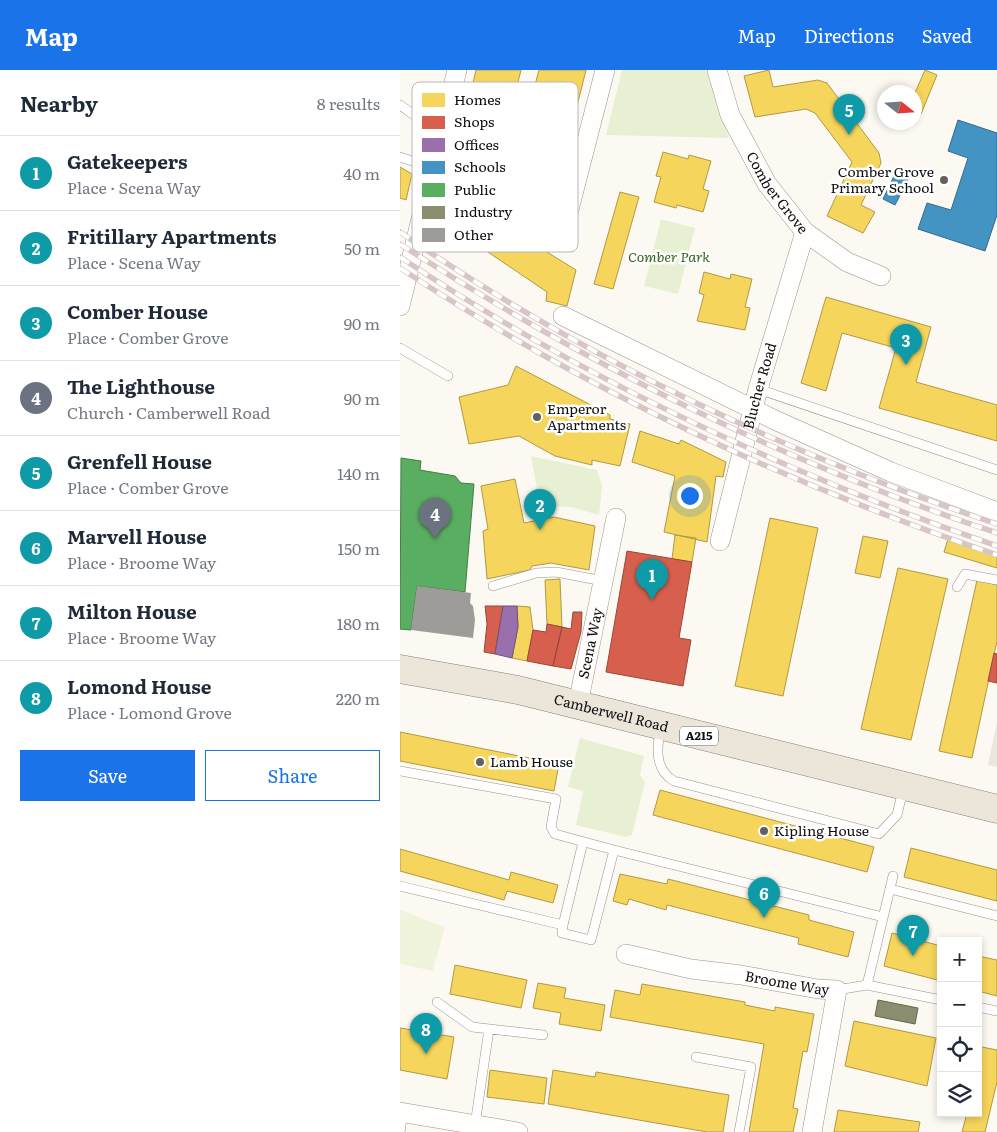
<!DOCTYPE html>
<html lang="en">
<head>
<meta charset="utf-8">
<style>
	body { margin:0; font-family:Literata,serif; background:#f6f6f7; color:#1f2937 }
	.controls { position:absolute; right:15px; bottom:15px; display:grid; overflow:hidden; border-radius:0px; box-shadow:0 2px 8px #0003 }
	.controls button { width:45px; height:45px; display:grid; place-items:center; padding:0; border:0; border-bottom:1px solid #e0e1e3; background:#fff; color:#1f2937; font:25px sans-serif }
	.compass { position:absolute; left:477px; top:15px; width:45px; height:45px; border-radius:50%; background:#fff; box-shadow:0 2px 8px #0003; rotate:107deg }
	.you { position:absolute; left:289px; top:425px; width:18px; height:18px; margin:-12px; border:4px solid #fff; border-radius:50%; background:#1a73e8; box-shadow:0 0 0 8px #1a73e833 }
	.badge { display:grid; place-items:center; width:32px; height:32px; border-radius:50%; background:#1a73e8; color:#fff; font-size:16px; font-weight:700 }
	.pin { position:absolute; translate:-50% -41px; filter:drop-shadow(0 1px 2px #0008) }
	.pin::after { content:''; position:absolute; top:26px; width:18px; height:15px; background:inherit; clip-path:polygon(0 0,100% 0,50% 100%) }
	.list { margin:0; padding:0; list-style:none }
	h2 { display:flex; justify-content:space-between; align-items:center; height:65px; margin:0; padding:0 20px; font-size:21px }
	h2 small { font-size:16px; font-weight:400; color:#747a83 }
	.list li { display:grid; grid-template-columns:32px 1fr auto; gap:15px; align-items:center; box-sizing:border-box; height:75px; padding:0 20px; border-top:1px solid #e0e1e3 }
	.list b { display:block; font-size:19px; white-space:nowrap }
	.list p { margin:0; font-size:16px; white-space:nowrap; color:#747a83 }
	.list em { font-size:16px; font-style:normal; color:#747a83 }
	.actions { display:flex; gap:10px; padding:15px 20px }
	.actions a { flex:1; padding:11px 0; border:1px solid #1a73e8; border-radius:0px; text-align:center; font-size:18px; color:#1a73e8 }
	.actions .main { background:#1a73e8; color:#fff }
	.icon { flex:none; width:28px; height:28px; fill:none; stroke:currentColor; stroke-width:2; stroke-linecap:round; stroke-linejoin:round }
	.map { position:relative; flex:none; width:597px; height:1062px; overflow:hidden }
	header { display:flex; align-items:center; gap:30px; box-sizing:border-box; height:70px; padding:0 25px; background:#1a73e8; color:#fff }
	header strong { font-size:24px }
	nav { display:flex; gap:28px; margin-inline-start:auto; font-size:18px }
	main { display:flex }
	aside { flex:1; background:#fff }
	.map>svg:first-child { display:block }
</style>
</head>
<body>
<header>
<strong>Map</strong>
<nav><a>Map</a><a>Directions</a><a>Saved</a></nav>
</header>
<main>
<aside>
<h2>Nearby<small>8 results</small></h2>
<ul class="list">
<li><span class="badge" style="background:#0f9aa8">1</span><div><b>Gatekeepers</b><p>Place · Scena Way</p></div><em>40 m</em></li>
<li><span class="badge" style="background:#0f9aa8">2</span><div><b>Fritillary Apartments</b><p>Place · Scena Way</p></div><em>50 m</em></li>
<li><span class="badge" style="background:#0f9aa8">3</span><div><b>Comber House</b><p>Place · Comber Grove</p></div><em>90 m</em></li>
<li><span class="badge" style="background:#6b7280">4</span><div><b>The Lighthouse</b><p>Church · Camberwell Road</p></div><em>90 m</em></li>
<li><span class="badge" style="background:#0f9aa8">5</span><div><b>Grenfell House</b><p>Place · Comber Grove</p></div><em>140 m</em></li>
<li><span class="badge" style="background:#0f9aa8">6</span><div><b>Marvell House</b><p>Place · Broome Way</p></div><em>150 m</em></li>
<li><span class="badge" style="background:#0f9aa8">7</span><div><b>Milton House</b><p>Place · Broome Way</p></div><em>180 m</em></li>
<li><span class="badge" style="background:#0f9aa8">8</span><div><b>Lomond House</b><p>Place · Lomond Grove</p></div><em>220 m</em></li>
</ul>
<div class="actions"><a class="main">Save</a><a>Share</a></div>
</aside>
<div class="map">
<svg width="597" height="1062" viewBox="0 0 597 1062">
	<rect width="100%" height="100%" fill="#fcf9f2"/>
	<!-- green -->
	<path fill="#e8f0d3" d="M222,0h86l21,68 -123,-3z
		M261,149l34,9 -17,66 -34,-8z
		M131,386l66,14 5,16 -3,29 -28,-8 -31,-1z
		M180,668l64,18 -4,19 5,7 -13,53 -6,2 -50,-12 7,-34 -15,-4z"/>
	<!-- pitch -->
	<path fill="#f1f4dd" d="M0,840l45,17 -12,44 -33,-7z"/>
	<!-- plaza -->
	<path fill="#ece7de" d="M597,652v45l-9,-2z"/>
	<!-- homes -->
	<path fill="#f6d55c" stroke="#b09945" d="M76,0h45l-21,83 -41,-11z
		M139,0h47l-25,100 -45,-13z
		M369,0l4,17 45,-7 9,3 52,70 2,10 -20,42 14,7 -12,21 -36,-17 25,-54 -37,-49 -9,-4 -51,8 -11,-41z
		M525,0l12,5 -16,39 -7,-3v-16z
		M263,82l25,7 1,-4 22,6 -8,28 6,2 -6,21 -26,-7 -1,3 -22,-6 7,-25 -5,-1z
		M0,97l12,7 -6,26 -6,-2z
		M220,122l19,5 -26,92 -19,-5z
		M41,134l51,14 84,52 -9,36 -21,-5 1,-9 -68,-46 -47,-11z
		M304,202l26,7 1,-5 21,5 -7,28 5,1 -5,22 -48,-9 7,-26 -5,-2z
		M426,227l105,30 -15,55 81,23v36l-118,-33 17,-60 -54,-15 -16,58 -25,-8z
		M116,296l94,49v4l20,5 -10,42 -28,-6v5l-37,-9 -36,-20 -50,8 -10,-47 49,-12z
		M240,361l39,13 2,-4 45,22 -3,15 -7,-1 -9,66 -43,-10 11,-56 -43,-14z
		M115,409l9,44 30,-6 41,9 -6,44 -38,-7 -19,3 -2,4 -43,9 -4,-48 5,-2 -7,-43z
		M370,448l48,10 -35,168 -48,-10z
		M275,465l21,3 -4,24 -20,-3z
		M463,466l25,5 -8,37 -25,-5z
		M548,469l49,14v15l-53,-16z
		M498,498l50,11 -37,161 -50,-11z
		M160,509l2,48 -15,-3 -2,-44z
		M577,510l20,5v56l-25,117 -33,-7z
		M117,536l13,1 3,23 -6,31 -15,-3 6,-31z
		M0,662l159,32 -5,27 -154,-30z
		M260,720l214,57 -7,25 -214,-57z
		M511,778l86,22v31l-93,-24z
		M0,779l109,31 2,-8 47,13 -5,18 -46,-12 -3,9 -104,-29z
		M220,804l47,10 1,-5 141,36v5l45,12 -6,25 -50,-13 1,-6 -132,-33 -1,5 -37,-11 -2,6 -14,-4z
		M492,863l49,13v35l-57,-15z
		M578,886l19,4v36l-19,-5z
		M55,895l72,15 -6,28 -71,-14z
		M138,913l28,5 -2,10 41,7 -4,26 -42,-7 2,-11 -28,-5z
		M242,914l103,18v3l30,6v-4l39,7 -7,38 -4,-1 -10,57 5,1 -5,23h-44l15,-88 -154,-27 5,-27 25,5z
		M454,951l82,17 -9,48 -82,-20z
		M0,958l54,9 -7,42 -47,-9z
		M582,977l15,3v32l-12,50h-23l5,-19h11v-49z
		M90,1000l57,8 -3,26 -57,-7z
		M153,1000l42,7 1,-5 133,23 -6,37h-16l-159,-28z
		M438,1040l82,12 -2,10h-84z"/>
	<!-- shops -->
	<path fill="#d6604d" stroke="#9a473a" d="M227,481l65,11 -13,76 12,2 -8,46 -77,-14z
		M85,536h18l-8,48 -11,-2 3,-28z
		M173,542h9l-1,20 -10,37 -18,-3 9,-39 9,2z
		M147,554l15,3 -9,39 -26,-5 6,-31 13,2z
		M594,583l3,1v29l-9,-2z"/>
	<!-- offices -->
	<path fill="#9970ab" stroke="#6f537c" d="M103,536h14l1,21 -6,31 -17,-4z"/>
	<!-- schools -->
	<path fill="#4393c3" stroke="#336b8d" d="M558,50l39,13v82l-12,36 -67,-22 9,-26 24,7 17,-52 -20,-7z
		M495,104l13,6 -13,25 -12,-6z"/>
	<!-- public -->
	<path fill="#5aae61" stroke="#437e48" d="M1,388l20,3 -1,9 35,6 6,7 13,1 -9,108 -48,-6 -6,44 -11,-1z"/>
	<!-- industry -->
	<path fill="#8c8c6e" stroke="#666651" d="M478,930l40,8 -3,16 -40,-8z"/>
	<!-- building -->
	<path fill="#9e9c98" d="M17,516l54,7 -1,10 3,3 2,14 -2,18 -62,-8z"/>
	<g fill="none" stroke-linecap="round" stroke-linejoin="round">
		<!-- service casing -->
		<g stroke="#959491" stroke-width="10">
			<path id="service" d="M0,35l14,10
				M0,87l33,11
				M0,278l48,28
				M358,319l239,81
				M93,516l43,-13 20,-1 47,9
				M557,517l8,-13 32,6
				M261,659c-5,20 -6,41 13,52l205,53 18,-19 6,-25
				M0,701l156,28 -5,28 4,7 59,16
				M0,816l163,39 -1,8 29,7 23,-90 269,67
				M490,819l107,27
				M163,855l20,-83
				M467,915l26,-109
				M437,920l30,-5 74,15
				M37,932l35,25 71,8
				M578,937l19,4
				M296,987l55,10 -12,65
				M75,1055l14,-96
				M0,1062l3,-20"/>
		</g>
		<!-- minor casing -->
		<g stroke="#959491" stroke-width="20">
			<g id="minor">
				<path id="s1" d="M317,0l13,45 37,69 38,48 42,30 34,14"/>
				<path d="M29,114l68,17 52,32 9,1 7,-9 40,-155"/>
				<path d="M0,236l57,-236"/>
				<path d="M163,246l214,105 114,51 106,40"/>
				<path id="s2" d="M320,471l38,-152 47,-157"/>
				<path id="s3" d="M178,634l38,-186"/>
				<path id="s4" d="M226,884l65,15 50,6 77,14 19,1 -25,142"/>
				<path d="M0,1042l118,20"/>
			</g>
		</g>
		<!-- primary casing -->
		<g stroke="#82817e" stroke-width="29">
			<g id="primary">
				<path id="s5" d="M0,599l118,21 479,119"/>
			</g>
		</g>
		<!-- service -->
		<use href="#service" stroke="#fffefd" stroke-width="9"/>
		<!-- minor -->
		<use href="#minor" stroke="#fffefd" stroke-width="19"/>
		<!-- primary -->
		<use href="#primary" stroke="#ece5d9" stroke-width="28"/>
		<!-- rail casing -->
		<g stroke="#d7c5c8" stroke-width="5.5">
			<path id="rail" d="M0,162c182,126 387,222 597,292
				M0,174c186,121 386,219 597,289
				M0,187c184,123 388,217 597,289
				M0,198c185,122 387,216 597,287"/>
		</g>
		<!-- rail -->
		<use href="#rail" stroke="#fff" stroke-width="4" stroke-dasharray="11" stroke-linecap="butt"/>
	</g>
	<!-- markers -->
	<g fill="#61605e" stroke="#fff" stroke-width="2">
		<circle cx="544" cy="110" r="5"/>
		<circle cx="137" cy="347" r="5"/>
		<circle cx="80" cy="692" r="5"/>
		<circle cx="364" cy="761" r="5"/>
	</g>
	<g text-anchor="middle" stroke-width="5" stroke-linejoin="round" paint-order="stroke">
		<!-- shield labels -->
		<rect fill="#fff" stroke="#565656" stroke-width="1" x="280" y="656.5" width="38" height="19" rx="4"/>
		<g font-size="12" font-weight="bold" fill="#0e0e0e">
			<text x="299" y="670">A215</text>
		</g>
		<!-- poi labels -->
		<g font-size="14" fill="#0e0e0e" stroke="#fff" text-anchor="start">
			<text x="534" y="107" text-anchor="end">Comber Grove<tspan x="534" dy="16">Primary School</tspan></text>
			<text x="147" y="344">Emperor<tspan x="147" dy="16">Apartments</tspan></text>
			<text x="90" y="697">Lamb House</text>
			<text x="374" y="766">Kipling House</text>
		</g>
		<!-- street labels -->
		<g font-size="14" fill="#0e0e0e" stroke="#fff">
			<text dy="5" stroke="none"><textPath href="#s1" startOffset="138">Comber Grove</textPath></text>
			<text dy="5" stroke="none"><textPath href="#s2" startOffset="160">Blucher Road</textPath></text>
			<text dy="5" stroke="none"><textPath href="#s3" startOffset="62">Scena Way</textPath></text>
			<text dy="5" stroke="none"><textPath href="#s5" startOffset="216">Camberwell Road</textPath></text>
			<text dy="5" stroke="none"><textPath href="#s4" startOffset="164">Broome Way</textPath></text>
		</g>
		<!-- park labels -->
		<g font-size="14" font-style="italic" fill="#36651f" stroke="#fff">
			<text x="269" y="192">Comber Park</text>
		</g>
	</g>
	<!-- legend -->
	<rect x="12" y="12" width="166" height="170" rx="8" fill="#fff" stroke="#b7b7b7" stroke-width="1"/>
	<rect x="22" y="23" width="23" height="14" fill="#f6d55c"/>
	<rect x="22" y="46" width="23" height="13" fill="#d6604d"/>
	<rect x="22" y="68" width="23" height="14" fill="#9970ab"/>
	<rect x="22" y="91" width="23" height="13" fill="#4393c3"/>
	<rect x="22" y="113" width="23" height="14" fill="#5aae61"/>
	<rect x="22" y="136" width="23" height="13" fill="#8c8c6e"/>
	<rect x="22" y="158" width="23" height="14" fill="#9e9c98"/>
	<g font-size="14" fill="#0e0e0e">
		<text x="54" y="35">Homes</text>
		<text x="54" y="57">Shops</text>
		<text x="54" y="80">Offices</text>
		<text x="54" y="102">Schools</text>
		<text x="54" y="125">Public</text>
		<text x="54" y="147">Industry</text>
		<text x="54" y="170">Other</text>
	</g>
</svg>
<div class="controls">
<button>+</button>
<button>−</button>
<button><svg class="icon" aria-label="locate" viewBox="0 0 24 24"><circle cx="12" cy="12" r="6"/><path d="M12 2v4M12 18v4M2 12h4M18 12h4"/></svg></button>
<button><svg class="icon" aria-label="layers" viewBox="0 0 24 24"><path d="M12 4l9 5-9 5-9-5zM3 14l9 5 9-5"/></svg></button>
</div>
<svg class="compass" viewBox="-18 -18 36 36"><path d="M0-13l5 13h-10z" fill="#e53935"/><path d="M0 13l5-13h-10z" fill="#747a83"/></svg>
<div class="you"></div>
<div class="pin badge" style="left:252px;top:530px;background:#0f9aa8">1</div>
<div class="pin badge" style="left:140px;top:460px;background:#0f9aa8">2</div>
<div class="pin badge" style="left:506px;top:295px;background:#0f9aa8">3</div>
<div class="pin badge" style="left:35px;top:469px;background:#6b7280">4</div>
<div class="pin badge" style="left:449px;top:65px;background:#0f9aa8">5</div>
<div class="pin badge" style="left:364px;top:848px;background:#0f9aa8">6</div>
<div class="pin badge" style="left:513px;top:886px;background:#0f9aa8">7</div>
<div class="pin badge" style="left:26px;top:984px;background:#0f9aa8">8</div>
</div>
</main>
</body>
</html>
